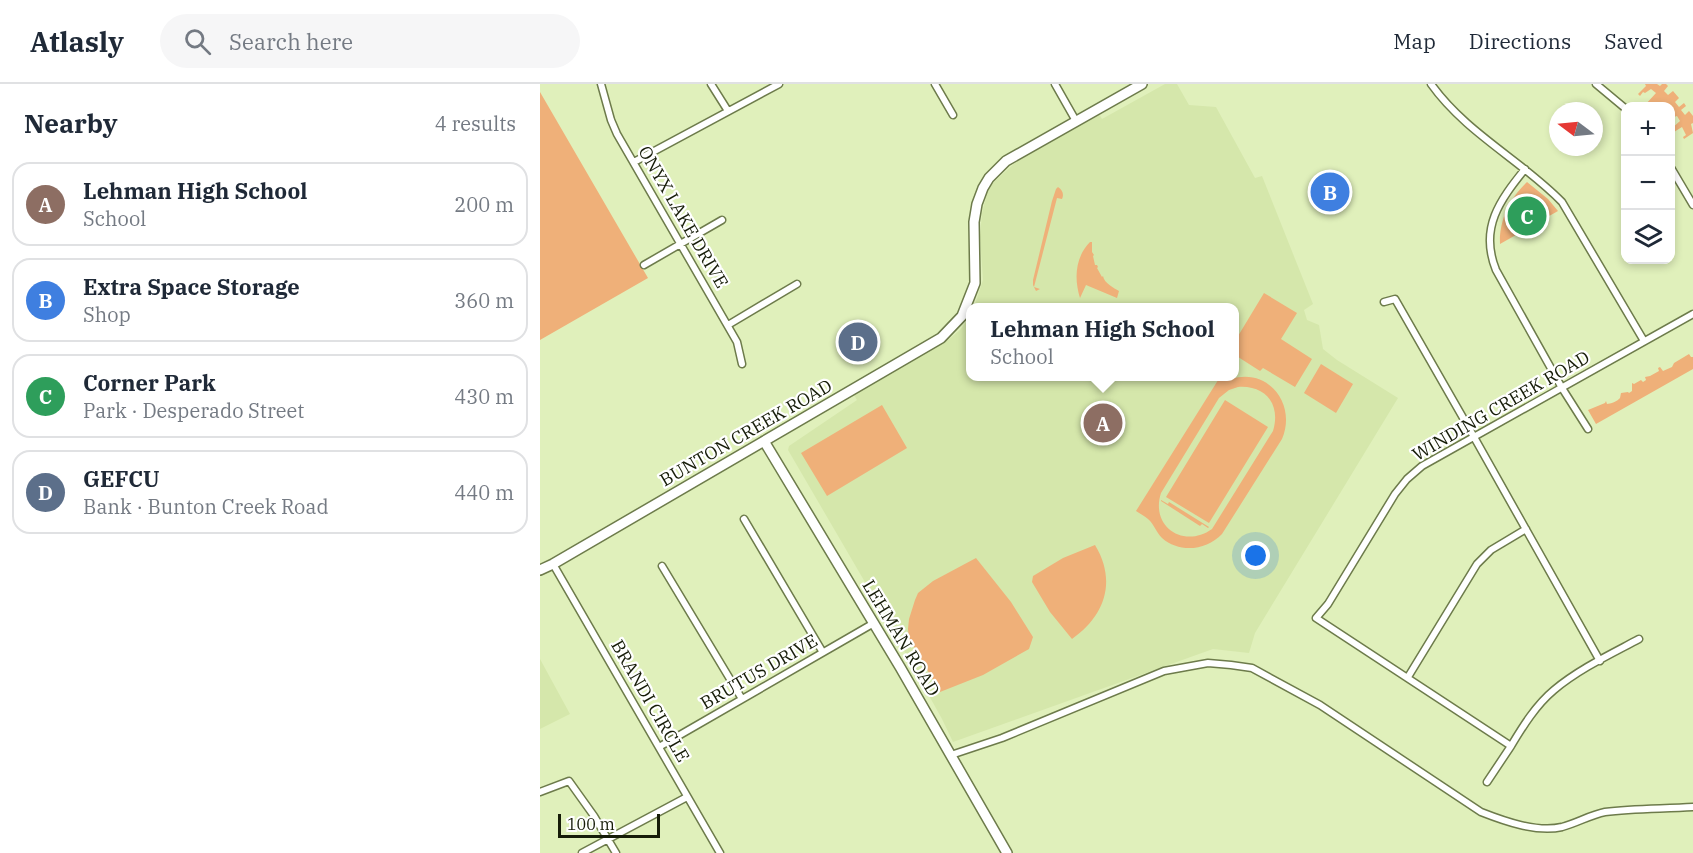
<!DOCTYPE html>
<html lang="en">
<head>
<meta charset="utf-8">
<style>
	body { margin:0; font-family:"IBM Plex Serif",serif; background:#f6f6f7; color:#1f2937 }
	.controls { position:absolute; right:18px; top:18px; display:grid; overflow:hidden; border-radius:12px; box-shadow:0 3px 9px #0003 }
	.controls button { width:54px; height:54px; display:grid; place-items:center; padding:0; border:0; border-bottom:2px solid #e0e1e3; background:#fff; color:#1f2937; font:30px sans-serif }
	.compass { position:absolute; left:1009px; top:18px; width:54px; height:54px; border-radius:50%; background:#fff; box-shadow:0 3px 9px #0003; rotate:286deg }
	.scale { position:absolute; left:18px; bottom:15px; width:102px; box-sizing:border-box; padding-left:6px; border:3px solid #161c08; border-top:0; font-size:16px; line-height:21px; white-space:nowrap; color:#161c08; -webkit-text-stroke:4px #fff; paint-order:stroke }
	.you { position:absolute; left:716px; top:472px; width:21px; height:21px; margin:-15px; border:4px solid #fff; border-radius:50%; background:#1a73e8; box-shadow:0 0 0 9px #1a73e833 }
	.badge { display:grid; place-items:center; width:39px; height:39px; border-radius:50%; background:#0f766e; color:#fff; font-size:20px; font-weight:700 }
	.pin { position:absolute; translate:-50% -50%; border:3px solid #fff; box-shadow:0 2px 6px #0006 }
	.popup { position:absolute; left:426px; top:219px; width:273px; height:78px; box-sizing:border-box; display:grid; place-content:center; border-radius:12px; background:#fff; filter:drop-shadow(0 2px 4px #0005); font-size:20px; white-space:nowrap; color:#747a83 }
	.popup b { font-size:22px; color:#1f2937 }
	.popup::after { content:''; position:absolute; left:50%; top:100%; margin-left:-12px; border:12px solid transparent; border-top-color:#fff }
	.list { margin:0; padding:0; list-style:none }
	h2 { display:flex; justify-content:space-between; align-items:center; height:78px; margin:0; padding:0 24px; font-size:26px }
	h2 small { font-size:20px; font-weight:400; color:#747a83 }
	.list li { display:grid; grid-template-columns:39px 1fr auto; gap:18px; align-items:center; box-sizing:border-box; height:84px; margin:0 12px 12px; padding:0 12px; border:2px solid #e0e1e3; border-radius:18px }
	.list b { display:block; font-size:22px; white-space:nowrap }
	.list p { margin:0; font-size:20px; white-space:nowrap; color:#747a83 }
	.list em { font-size:20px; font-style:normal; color:#747a83 }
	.icon { flex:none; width:33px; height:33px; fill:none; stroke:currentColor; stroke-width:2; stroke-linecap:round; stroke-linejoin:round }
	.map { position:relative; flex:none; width:1153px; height:769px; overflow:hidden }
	header { display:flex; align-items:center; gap:36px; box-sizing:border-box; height:84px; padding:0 30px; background:#fff; border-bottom:2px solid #e0e1e3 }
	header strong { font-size:28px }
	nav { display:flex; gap:33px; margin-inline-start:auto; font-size:21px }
	.search { width:420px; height:54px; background:#f6f6f7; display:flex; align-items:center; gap:15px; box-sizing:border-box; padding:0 21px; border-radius:33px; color:#747a83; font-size:22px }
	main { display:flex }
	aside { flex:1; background:#fff }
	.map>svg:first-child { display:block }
</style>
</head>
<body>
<header>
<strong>Atlasly</strong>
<div class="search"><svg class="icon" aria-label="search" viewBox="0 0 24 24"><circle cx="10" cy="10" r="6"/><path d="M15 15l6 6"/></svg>Search here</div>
<nav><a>Map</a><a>Directions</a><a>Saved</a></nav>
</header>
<main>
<aside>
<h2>Nearby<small>4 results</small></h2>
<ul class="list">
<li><span class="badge" style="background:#8d6e63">A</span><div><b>Lehman High School</b><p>School</p></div><em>200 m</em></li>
<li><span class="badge" style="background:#3f7fe0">B</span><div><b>Extra Space Storage</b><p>Shop</p></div><em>360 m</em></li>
<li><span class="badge" style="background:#2e9e5b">C</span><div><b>Corner Park</b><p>Park · Desperado Street</p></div><em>430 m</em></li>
<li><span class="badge" style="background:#5c6f8a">D</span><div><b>GEFCU</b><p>Bank · Bunton Creek Road</p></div><em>440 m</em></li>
</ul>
</aside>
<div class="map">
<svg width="1153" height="769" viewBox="0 0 1153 769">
	<rect width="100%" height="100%" fill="#e0f0bb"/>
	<!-- built -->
	<path fill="#d5e7ab" d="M625,0h12l12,21 27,2 39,71 7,-2 51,128 -9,6 3,10 12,5 4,24 14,11 61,38 -143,235 -6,20 -36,-4 -260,93 -11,-23 -59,-106 -95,-163 1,-4 68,-46 -3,-5 94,-55 12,-10 11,-15v61h264v-68l-261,-1 9,-27 -3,-44 2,-23 6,-24 7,-8 21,-19 83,-48 3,5z
		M0,575l30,55 -30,15z"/>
	<!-- green -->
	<path fill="#efb079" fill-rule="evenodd" d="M1105,0h12l3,2 2,-2h4l2,2 -4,5 4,4 5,-4 6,7 -4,4 4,5 5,-4 2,3 -5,4 4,5 4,-4 4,5v7l-2,1 2,9 -9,6 -1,-2 3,-2 -4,-8 -8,5 -2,-2 -1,1v-2l9,-8 -3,-5 -6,2 -1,-12h-11l-7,-4 -3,3h-4l11,-12 -5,-4 -6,4 -2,-1 -3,4 -2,-2 8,-8z
		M0,8l108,186 -108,62z
		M987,98l21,17 10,12 -58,33c-1,-24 10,-46 27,-62z
		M518,103c5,3 6,8 4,12l-5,-1 -23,89 6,2 -4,2 -3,-6v-5l19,-79 4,-12z
		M550,158h2v10l2,3 -1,1 2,9h2l1,2 -1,1 5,9 1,-1c1,7 11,12 16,15l-2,7 -31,-13 -6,13c-6,-19 -5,-41 10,-56z
		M724,209l33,20 -16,26 31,20 -17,28 -32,-19 -3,3 -25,-16v-14z
		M1149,270l2,3h2v12l-97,55 -8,-14 17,-7 1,-2 1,3c3,0 11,-3 13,-6l1,-5 7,-1 1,1 3,-2v-8l2,1 7,-4 2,2 3,-2 -1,-3 5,-1 9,-5 -1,-3 2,-1 3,4 9,-4 2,-4z
		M781,280l32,20 -17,29 -32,-20z
		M680,293h12l-1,2c37,-12 66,25 51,60l-60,95c-16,17 -43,19 -60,4 -6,-6 -8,-14 -14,-19 -3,-3 -8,-5 -12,-8zM698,303c28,-2 43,18 35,44l-61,98c-28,20 -62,-2 -51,-36l58,-95 10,-8z
		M685,316l43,27 -59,96 -43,-26z
		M342,321l25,43 -80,48 -26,-43z
		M621,416l7,4 1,-2 40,25 -1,1 -6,-4 -2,2 -39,-25z
		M555,461c22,36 10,71 -23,94l-22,-27 -18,-30 1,-6 30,-18z
		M436,474l35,44 22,35 -4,12 -46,26 -43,17 -31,-54 -1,-9 1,-10 6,-19 3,-7 15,-12z"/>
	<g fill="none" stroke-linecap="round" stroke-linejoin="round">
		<!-- street casing -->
		<g stroke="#6d7b4b" stroke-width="9">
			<path id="street" d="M61,0l10,36 6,14 120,208 5,22
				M171,0l17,27
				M395,0l18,31
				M515,0l21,37
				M891,0c35,49 90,76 131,118l82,139
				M1056,0l30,25
				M94,78l145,-78
				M1130,82l23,39
				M985,85c-25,31 -46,59 -29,101l66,118 26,41
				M104,181l78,-45
				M844,218l11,-3 79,138 126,224
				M188,241l69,-41
				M204,435l78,132
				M13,480l167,289
				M122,482l80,133
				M1099,555c-28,15 -60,30 -85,51 -18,15 -31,36 -43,56l-195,-128 12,-14 67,-110 12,-15 15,-13 271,-152
				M868,593l69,-113 14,-14 35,-21
				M119,663l215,-124
				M411,671l51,-17 162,-67 44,-8 23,2 21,3 68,37 161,107c23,9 56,21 81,15 15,-4 28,-12 43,-15 29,-4 59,-3 88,-5
				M947,698l24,-36
				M0,708l29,-11 25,35 22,37
				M42,769l105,-56"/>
		</g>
		<!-- secondary casing -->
		<g stroke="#6d7b4b" stroke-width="12">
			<path id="secondary" d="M224,357l136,226 107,186
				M0,486l13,-6 388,-226 21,-22 13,-33 -1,-61 3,-18 6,-16 6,-10 17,-17 136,-77"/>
		</g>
		<!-- street -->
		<use href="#street" stroke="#fff" stroke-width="6"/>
		<!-- secondary -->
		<use href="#secondary" stroke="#fff" stroke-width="9"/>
	</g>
	<g text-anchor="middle" stroke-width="4.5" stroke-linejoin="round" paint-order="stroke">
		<!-- street labels -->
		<g font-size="18" fill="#161c08" stroke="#fff">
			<text transform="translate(143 133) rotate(60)" y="6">ONYX LAKE DRIVE</text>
			<text transform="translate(961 322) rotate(-30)" y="6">WINDING CREEK ROAD</text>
			<text transform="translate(206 349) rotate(-30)" y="6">BUNTON CREEK ROAD</text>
			<text transform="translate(361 554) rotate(59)" y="6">LEHMAN ROAD</text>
			<text transform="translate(219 588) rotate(-30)" y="6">BRUTUS DRIVE</text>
			<text transform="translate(110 617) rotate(60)" y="6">BRANDI CIRCLE</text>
		</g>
	</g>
</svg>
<div class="controls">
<button>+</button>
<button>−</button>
<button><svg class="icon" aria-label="layers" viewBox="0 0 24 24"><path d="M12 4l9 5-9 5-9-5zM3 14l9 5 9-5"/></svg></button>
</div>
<svg class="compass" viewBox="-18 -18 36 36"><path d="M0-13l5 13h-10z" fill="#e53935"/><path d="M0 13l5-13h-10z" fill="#747a83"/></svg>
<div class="scale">100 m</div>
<div class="you"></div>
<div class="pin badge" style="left:563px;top:339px;background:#8d6e63">A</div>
<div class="popup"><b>Lehman High School</b>School</div>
<div class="pin badge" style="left:790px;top:108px;background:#3f7fe0">B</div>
<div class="pin badge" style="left:987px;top:132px;background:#2e9e5b">C</div>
<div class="pin badge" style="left:318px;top:258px;background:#5c6f8a">D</div>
</div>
</main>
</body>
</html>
